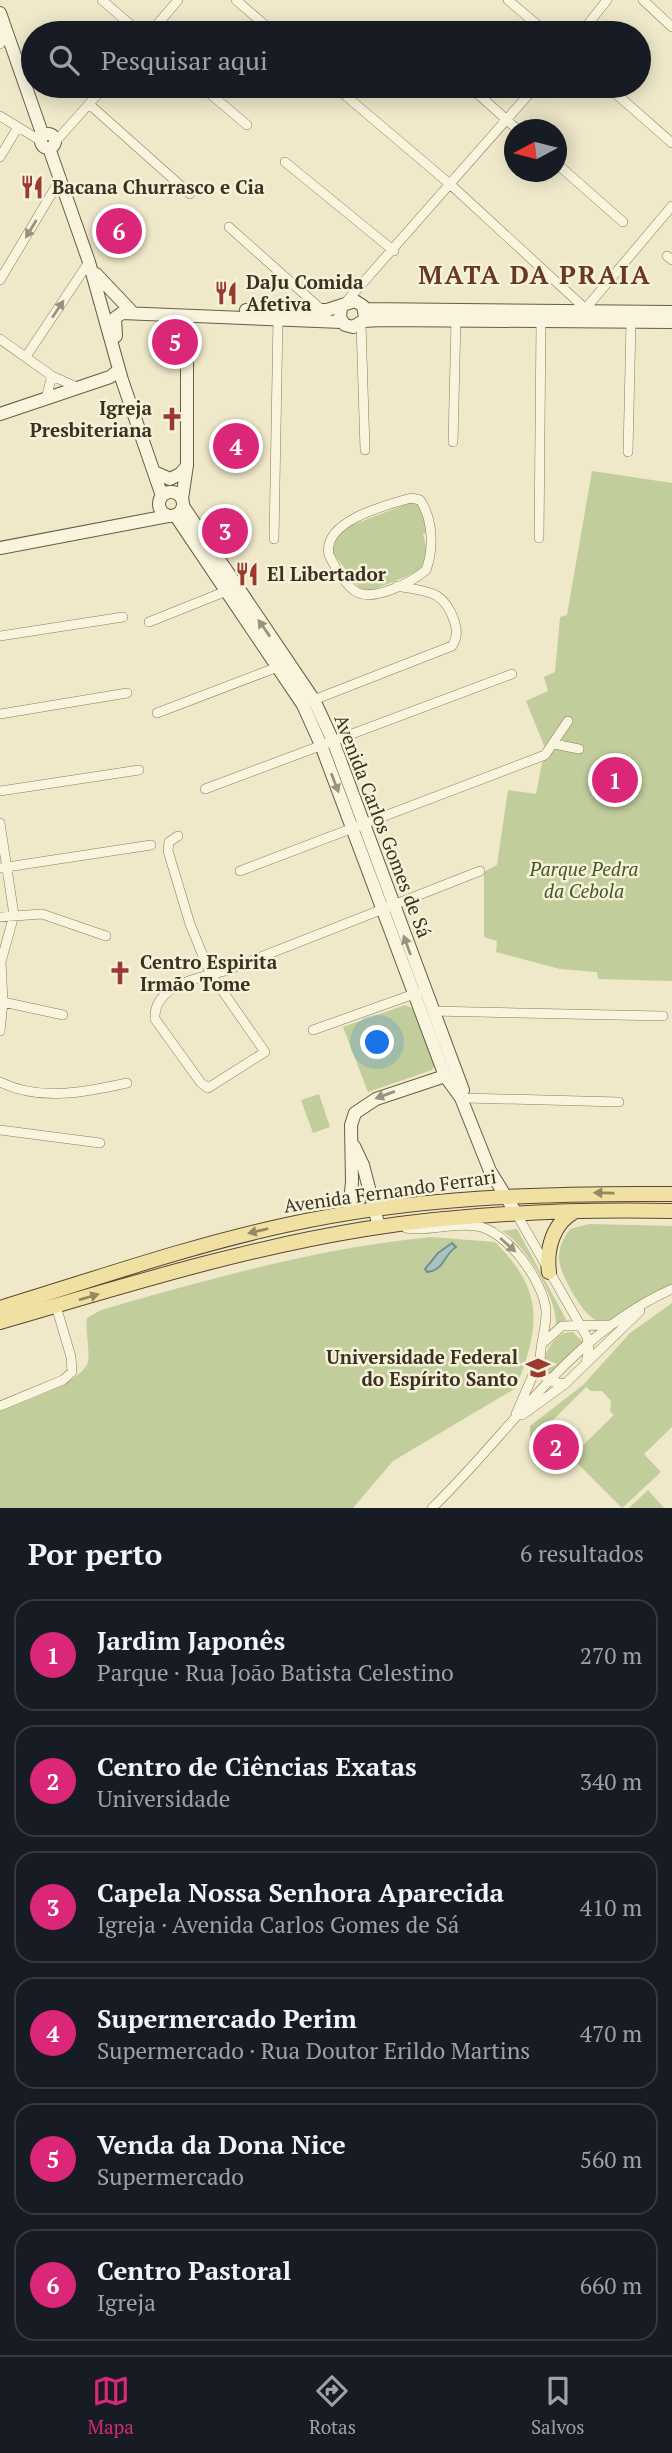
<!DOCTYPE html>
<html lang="pt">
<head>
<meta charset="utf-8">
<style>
	body { margin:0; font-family:"PT Serif",serif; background:#20242c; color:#f1f3f6 }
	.compass { position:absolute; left:504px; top:119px; width:63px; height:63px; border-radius:50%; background:#171b24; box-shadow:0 4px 18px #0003; rotate:263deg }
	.you { position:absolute; left:378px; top:1043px; width:24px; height:24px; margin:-18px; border:5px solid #fff; border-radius:50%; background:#1a73e8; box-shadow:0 0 0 10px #1a73e833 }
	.badge { display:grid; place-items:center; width:46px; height:46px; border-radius:50%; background:#db2777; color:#fff; font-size:23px; font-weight:700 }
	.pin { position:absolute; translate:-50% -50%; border:4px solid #fff; box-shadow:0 2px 7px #0006 }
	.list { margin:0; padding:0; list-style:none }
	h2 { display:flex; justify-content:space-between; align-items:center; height:91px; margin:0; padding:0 28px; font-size:30px }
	h2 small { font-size:23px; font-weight:400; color:#9ea1a6 }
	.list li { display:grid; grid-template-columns:46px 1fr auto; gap:21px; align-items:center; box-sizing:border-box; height:112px; margin:0 14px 14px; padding:0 14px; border:2px solid #363941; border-radius:21px }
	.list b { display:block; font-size:26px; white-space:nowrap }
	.list p { margin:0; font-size:23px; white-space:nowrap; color:#9ea1a6 }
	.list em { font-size:23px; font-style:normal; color:#9ea1a6 }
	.icon { flex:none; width:38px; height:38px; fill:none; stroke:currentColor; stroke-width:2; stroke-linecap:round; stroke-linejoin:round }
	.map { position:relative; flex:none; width:672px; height:1508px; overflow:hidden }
	.search { position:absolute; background:#171b24; box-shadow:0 4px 18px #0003; left:21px; right:21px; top:21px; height:77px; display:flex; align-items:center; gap:18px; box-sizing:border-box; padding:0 24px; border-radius:38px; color:#9ea1a6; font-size:26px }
	.sheet { height:847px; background:#171b24 }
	nav { display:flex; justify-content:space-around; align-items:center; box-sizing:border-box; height:98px; border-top:2px solid #363941; background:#171b24; font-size:19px; color:#9ea1a6 }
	nav a { display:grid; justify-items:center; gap:4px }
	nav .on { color:#db2777 }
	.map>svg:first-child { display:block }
</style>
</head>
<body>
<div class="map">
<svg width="672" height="1508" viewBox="0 0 672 1508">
	<rect width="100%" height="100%" fill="#efe8c9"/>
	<!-- green -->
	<path fill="#c2cd9c" d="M592,471l80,12v498l-74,-2 -1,-7 -37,-3 -64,-17 1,-11 -13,-4v-65l13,-7 11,-75 28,4 9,-46 -19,-47 22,-10 -4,-14 11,-5 5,-55 7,-2z
		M415,501l4,3 10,28 -6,2 5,20 -4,15 -56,23 -7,-2 -31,-41 14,-21z
		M405,1005l7,3 23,57 -3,5 -64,22 -25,-65z
		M319,1094l11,33 -17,6 -12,-33z
		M589,1224l83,2v60c-19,11 -50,38 -73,35 -15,-2 -39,-47 -40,-62 0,-12 4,-21 11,-30z
		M517,1229l51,94 -12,5c3,-27 -30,-84 -54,-97z
		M431,1237l64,5c50,50 45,84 21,146l-123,73 -40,47h-353v-97c19,-8 85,-29 88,-50 2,-14 -3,-28 -1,-43l14,-8c108,-31 217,-62 330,-73z
		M672,1303v124l-28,27 17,18 -39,36 -51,-51 43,-42 -4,-4 1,-10 -9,-10h-11l-5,-4 -51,51 2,3 -7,-3v-12l53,-41 47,-52z
		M573,1332l11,11 -36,33c-8,-18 0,-33 16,-43z
		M648,1490l16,18h-35z"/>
	<!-- water -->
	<path fill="#aac3be" stroke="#70928d" stroke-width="2" d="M452,1243l4,4c-13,8 -11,23 -29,25l-2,-3 13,-16z"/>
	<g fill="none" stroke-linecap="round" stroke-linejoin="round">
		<!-- street casing -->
		<g stroke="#8b7b5d" stroke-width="10">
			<path id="street" d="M102,0l38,33
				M236,0l38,33
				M508,0l39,33
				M643,0l29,27
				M404,27l6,6
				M0,33l8,1 -8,10
				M150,33l28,-33
				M581,33l26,-33
				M201,86l46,39
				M469,86l49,44
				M607,86l65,57
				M346,96l105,89 138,127
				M89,104l101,90
				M0,116l41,25
				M56,141l49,-55
				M0,157l18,-30
				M285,162l109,89
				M556,163l67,59
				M229,227l93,83
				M667,256l5,4
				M0,280l61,-102
				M346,302l190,-216
				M586,308l86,-102
				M361,324l4,126
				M0,339l52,37 25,11
				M27,355l62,-93
				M46,398l6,-22
				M453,442l3,-122
				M628,452l3,-129
				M411,498l9,2c13,19 14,49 6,70 -14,12 -54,33 -71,21 -11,-8 -20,-24 -26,-36 -7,-34 57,-50 82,-57z
				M539,538l2,-217
				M274,539l4,-220
				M149,622l80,-32
				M0,636l123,-19
				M311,701l141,-55c6,-9 5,-16 2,-26 -11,-31 -27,-28 -57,-34
				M157,713l126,-48
				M0,714l127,-21
				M554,744l25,5
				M205,789l307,-115
				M0,791l139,-21
				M0,823l14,92 -13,47 2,40 -3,29
				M178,836l-9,6 -1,9 22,73 20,49 55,79 -57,36 -7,-5 -46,-64c-2,-34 46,-42 70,-48l255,-100
				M0,868l151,-23
				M240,871l305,-116 23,-34
				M0,917l42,-3 64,22
				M3,1002l60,13
				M432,1011l231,5
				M313,1030l104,-37
				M0,1082c40,20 86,10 127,1
				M466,1098l153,4
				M0,1130l100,13
				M516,1213l71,124 2,12 -3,14
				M406,1228c23,4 47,-6 70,-2 31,4 68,56 70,85 1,21 -11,43 -3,64l10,7 12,2
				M543,1343l19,-17 47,-1
				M0,1406l63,-26 9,-8 -1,-15 -15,-51
				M516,1414l24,-55
				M522,1415l43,-31 75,-73
				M432,1508c78,-75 138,-174 240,-219"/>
		</g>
		<!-- secondary casing -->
		<g stroke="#6d5c40" stroke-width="14">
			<path id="secondary" d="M0,13l43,123
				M41 141a7 7 0 1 1 14 0a7 7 0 1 1-14 0Z
				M49,148l40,114 33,118 40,116
				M96,274l36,38
				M341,306l-1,12 5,7 8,2 10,-6 19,-1 290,2
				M365,309l307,3
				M246,310h81l28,-9 8,5 2,11
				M116,336l-1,-18 7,-5 220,9
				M0,414l110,-37 9,-7
				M154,472l16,7 10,-5 7,-8
				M159 504a12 12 0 1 1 24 0a12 12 0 1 1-24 0Z
				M182,499l5,-34v-149
				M183,506l131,194 19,41 130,349
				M175,515l128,190 18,40 124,331 16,22 29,73 26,42
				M0,548l168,-32
				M354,1146l9,19 16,62
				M349,1213l3,-31 -1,-57 4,-12 21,-14 69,-23"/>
		</g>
		<!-- primary casing -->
		<g stroke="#594931" stroke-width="16">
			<path id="primary" d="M549,1272c-3,-23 4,-50 27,-61
				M0,1308c95,-29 189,-62 286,-83 127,-28 256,-32 386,-31
				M0,1322c120,-35 241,-73 365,-93 102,-16 204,-20 307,-18"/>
		</g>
		<!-- street -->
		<use href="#street" stroke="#f9f4dd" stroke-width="9"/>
		<!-- secondary -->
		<use href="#secondary" stroke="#f9f4dd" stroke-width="12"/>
		<!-- primary -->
		<use href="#primary" stroke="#f0e1a2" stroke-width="14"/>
	</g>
	<!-- one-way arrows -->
	<defs><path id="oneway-solid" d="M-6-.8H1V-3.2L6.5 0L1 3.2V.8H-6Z" transform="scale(1.75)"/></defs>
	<g fill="#9a927f">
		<use href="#oneway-solid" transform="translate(31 229) rotate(121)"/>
		<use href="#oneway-solid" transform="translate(58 309) rotate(-56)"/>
		<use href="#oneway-solid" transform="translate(264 628) rotate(-125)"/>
		<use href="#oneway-solid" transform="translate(335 783) rotate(69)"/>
		<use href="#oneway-solid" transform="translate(407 945) rotate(-110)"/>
		<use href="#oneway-solid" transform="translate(385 1095) rotate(160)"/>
		<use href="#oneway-solid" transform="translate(508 1245) rotate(42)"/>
	</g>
	<g fill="#968962">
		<use href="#oneway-solid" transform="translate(604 1193) rotate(-179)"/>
		<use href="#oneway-solid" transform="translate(258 1231) rotate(167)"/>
		<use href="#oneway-solid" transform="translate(89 1297) rotate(-16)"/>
	</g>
	<!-- icons -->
	<defs>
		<g id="restaurant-bare" transform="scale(1.89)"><path d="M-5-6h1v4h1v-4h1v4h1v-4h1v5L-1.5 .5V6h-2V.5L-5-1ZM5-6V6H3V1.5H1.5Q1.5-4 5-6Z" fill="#9a3a2e" stroke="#f6f1d9" stroke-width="2.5" paint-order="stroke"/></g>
		<g id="church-bare" transform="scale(1.89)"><path d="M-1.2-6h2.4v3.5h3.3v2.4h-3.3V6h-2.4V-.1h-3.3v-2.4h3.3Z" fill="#9a3a2e" stroke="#f6f1d9" stroke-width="2.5" paint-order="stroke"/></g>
		<g id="university-bare" transform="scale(1.89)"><path d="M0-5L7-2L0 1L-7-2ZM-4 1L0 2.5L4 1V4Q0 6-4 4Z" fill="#9a3a2e" stroke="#f6f1d9" stroke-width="2.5" paint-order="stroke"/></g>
	</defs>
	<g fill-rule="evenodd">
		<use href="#restaurant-bare" x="32" y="187"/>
		<use href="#restaurant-bare" x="226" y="293"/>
		<use href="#church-bare" x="172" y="419"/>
		<use href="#restaurant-bare" x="247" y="574"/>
		<use href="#church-bare" x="120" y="973"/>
		<use href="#university-bare" x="538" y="1368"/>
	</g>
	<g text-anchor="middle" stroke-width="5" stroke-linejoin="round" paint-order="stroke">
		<!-- poi labels -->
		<g font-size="19" font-weight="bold" fill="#3c3121" stroke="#f6f1d9" text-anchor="start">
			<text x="52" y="194">Bacana Churrasco e Cia</text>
			<text x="246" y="289">DaJu Comida<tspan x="246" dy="22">Afetiva</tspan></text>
			<text x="152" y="415" text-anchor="end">Igreja<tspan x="152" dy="22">Presbiteriana</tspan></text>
			<text x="267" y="581">El Libertador</text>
			<text x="140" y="969">Centro Espirita<tspan x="140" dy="22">Irmão Tome</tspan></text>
			<text x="518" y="1364" text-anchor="end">Universidade Federal<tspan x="518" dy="22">do Espírito Santo</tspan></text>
		</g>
		<!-- street labels -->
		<g font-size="19" fill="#3c3121" stroke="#f6f1d9">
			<text transform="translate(383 826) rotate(69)" y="7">Avenida Carlos Gomes de Sá</text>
			<text transform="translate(390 1191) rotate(-8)" y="7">Avenida Fernando Ferrari</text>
		</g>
		<!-- park labels -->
		<g font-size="19" font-style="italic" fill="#465828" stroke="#f6f1d9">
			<text x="584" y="876">Parque Pedra<tspan x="584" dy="22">da Cebola</tspan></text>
		</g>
		<!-- district labels -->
		<g font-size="26" font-weight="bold" letter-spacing="2" fill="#683820" stroke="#f6f1d9">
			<text x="535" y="284">MATA DA PRAIA</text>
		</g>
	</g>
</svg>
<svg class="compass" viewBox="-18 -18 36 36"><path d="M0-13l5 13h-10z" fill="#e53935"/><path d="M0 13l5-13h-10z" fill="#9ea1a6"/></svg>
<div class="you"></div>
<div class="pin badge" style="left:615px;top:780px">1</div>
<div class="pin badge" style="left:556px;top:1447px">2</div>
<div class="pin badge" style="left:225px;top:531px">3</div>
<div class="pin badge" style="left:236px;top:446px">4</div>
<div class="pin badge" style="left:175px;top:342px">5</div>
<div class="pin badge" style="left:119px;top:231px">6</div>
<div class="search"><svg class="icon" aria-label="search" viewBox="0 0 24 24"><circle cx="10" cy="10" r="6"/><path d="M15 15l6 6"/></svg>Pesquisar aqui</div>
</div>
<section class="sheet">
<h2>Por perto<small>6 resultados</small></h2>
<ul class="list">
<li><span class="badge">1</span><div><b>Jardim Japonês</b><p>Parque · Rua João Batista Celestino</p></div><em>270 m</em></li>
<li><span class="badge">2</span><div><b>Centro de Ciências Exatas</b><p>Universidade</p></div><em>340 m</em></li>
<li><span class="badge">3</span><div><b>Capela Nossa Senhora Aparecida</b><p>Igreja · Avenida Carlos Gomes de Sá</p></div><em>410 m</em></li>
<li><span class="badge">4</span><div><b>Supermercado Perim</b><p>Supermercado · Rua Doutor Erildo Martins</p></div><em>470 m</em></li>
<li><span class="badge">5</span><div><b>Venda da Dona Nice</b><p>Supermercado</p></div><em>560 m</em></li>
<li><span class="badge">6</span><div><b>Centro Pastoral</b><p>Igreja</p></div><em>660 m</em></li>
</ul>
</section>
<nav>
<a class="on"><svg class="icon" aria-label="map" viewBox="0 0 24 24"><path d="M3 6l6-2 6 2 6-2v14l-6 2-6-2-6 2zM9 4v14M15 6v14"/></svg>Mapa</a>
<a><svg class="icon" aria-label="directions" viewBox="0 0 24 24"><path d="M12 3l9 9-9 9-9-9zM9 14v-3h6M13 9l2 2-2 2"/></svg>Rotas</a>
<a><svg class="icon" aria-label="saved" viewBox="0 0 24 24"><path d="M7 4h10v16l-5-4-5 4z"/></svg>Salvos</a>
</nav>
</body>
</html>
